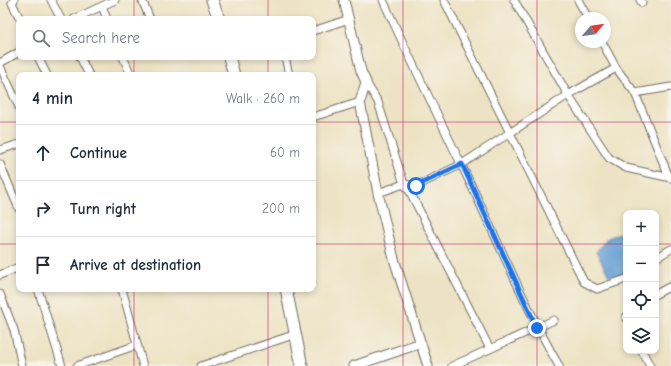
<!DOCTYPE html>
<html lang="en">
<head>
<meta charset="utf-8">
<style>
	body { margin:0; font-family:"Comic Neue",sans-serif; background:#f6f6f7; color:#1f2937 }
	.controls { position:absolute; right:12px; bottom:12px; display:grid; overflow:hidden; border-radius:8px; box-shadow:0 2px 6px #0003 }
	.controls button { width:36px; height:36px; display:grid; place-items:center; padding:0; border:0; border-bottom:1px solid #e0e1e3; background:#fff; color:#1f2937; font:20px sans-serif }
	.compass { position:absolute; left:575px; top:12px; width:36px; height:36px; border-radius:50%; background:#fff; box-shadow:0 2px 6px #0003; rotate:61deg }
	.stop { position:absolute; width:12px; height:12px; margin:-9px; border:3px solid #1a73e8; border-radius:50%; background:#fff }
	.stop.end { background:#1a73e8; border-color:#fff; box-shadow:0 1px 4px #0008 }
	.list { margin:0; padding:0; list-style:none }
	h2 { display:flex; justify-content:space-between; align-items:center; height:52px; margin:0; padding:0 16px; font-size:17px }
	h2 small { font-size:13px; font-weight:400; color:#747a83 }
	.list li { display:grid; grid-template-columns:26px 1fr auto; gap:12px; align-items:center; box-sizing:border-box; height:56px; padding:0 16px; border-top:1px solid #e0e1e3 }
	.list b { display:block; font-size:15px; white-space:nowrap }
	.list em { font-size:13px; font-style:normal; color:#747a83 }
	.icon { flex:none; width:22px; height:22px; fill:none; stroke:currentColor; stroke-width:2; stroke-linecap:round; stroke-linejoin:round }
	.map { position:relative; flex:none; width:671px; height:366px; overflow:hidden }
	.search { position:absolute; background:#fff; box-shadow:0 2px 6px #0003; left:16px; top:16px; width:300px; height:44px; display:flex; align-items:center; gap:10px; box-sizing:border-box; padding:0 14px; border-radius:8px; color:#747a83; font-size:15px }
	.panel { position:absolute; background:#fff; box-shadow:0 2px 6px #0003; left:16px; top:72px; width:300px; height:220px; border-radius:8px }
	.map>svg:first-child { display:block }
</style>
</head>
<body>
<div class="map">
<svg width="671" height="366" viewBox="0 0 671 366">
	<rect width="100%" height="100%" fill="#f7f3e8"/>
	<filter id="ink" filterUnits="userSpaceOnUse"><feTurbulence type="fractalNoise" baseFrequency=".025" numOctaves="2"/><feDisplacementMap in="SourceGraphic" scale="8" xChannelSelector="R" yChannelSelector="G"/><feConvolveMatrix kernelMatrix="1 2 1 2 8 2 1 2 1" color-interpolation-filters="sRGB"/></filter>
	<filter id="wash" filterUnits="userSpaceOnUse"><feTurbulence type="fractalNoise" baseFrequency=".012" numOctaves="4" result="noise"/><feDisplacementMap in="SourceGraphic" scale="16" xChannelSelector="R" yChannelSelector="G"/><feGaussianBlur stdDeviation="0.9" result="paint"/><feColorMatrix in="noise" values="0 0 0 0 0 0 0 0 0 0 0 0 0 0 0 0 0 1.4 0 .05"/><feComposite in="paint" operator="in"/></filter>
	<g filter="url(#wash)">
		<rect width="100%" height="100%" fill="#ede3c4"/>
		<!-- water -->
		<path fill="#639fd4" stroke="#476580" d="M626,230v43l-8,3h-9l-13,-24 10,-13z"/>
	</g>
	<g filter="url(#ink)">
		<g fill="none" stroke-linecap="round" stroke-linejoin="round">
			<!-- minor casing -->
			<g stroke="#6f6b61" stroke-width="9">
				<path id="minor" d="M14,0l-2,3 8,16
					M51,0l10,19
					M142,0l8,19
					M383,0c25,55 52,109 78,164 33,67 61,137 98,202
					M444,0l140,282 13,7 29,-10
					M514,0l54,95 41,63 17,10 45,10
					M578,0l10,18
					M640,0l2,3
					M102,6l5,13
					M74,19l41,-19
					M313,31l36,-12
					M602,42l14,26 19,25 34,84
					M38,57l9,18
					M80,57l9,18
					M123,57l8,18
					M285,57l4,18
					M0,63l19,-11
					M0,66l19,41
					M366,82l12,20 26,82 6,8 80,157
					M635,93l36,-6
					M313,117l47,-15
					M0,150l19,-6
					M0,164l19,45
					M378,193l26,-9 12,2 46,-22 106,-69 48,-27
					M656,258l15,-9
					M0,275l19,-8
					M38,289l24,77
					M122,289l21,77
					M0,294l14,36 8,36
					M656,294l15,-8
					M626,317v2
					M642,351l8,15
					M77,366l60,-21
					M201,366l95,-32
					M452,366l102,-46"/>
			</g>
			<!-- major casing -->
			<g stroke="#6f6b61" stroke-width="11">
				<path id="major" d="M344,0l17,71 5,11 -6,20 18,91 16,66 34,107
					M354,366l67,-23"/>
			</g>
			<!-- highway casing -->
			<g stroke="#6f6b61" stroke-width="13">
				<path id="highway" d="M212,0l7,19
					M229,57l5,18
					M286,289l16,77"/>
			</g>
			<!-- minor -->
			<use href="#minor" stroke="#fff" stroke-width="7"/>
			<!-- major -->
			<use href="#major" stroke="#fff" stroke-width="9"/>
			<!-- highway -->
			<use href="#highway" stroke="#fff" stroke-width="11"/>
		</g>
	</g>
	<g fill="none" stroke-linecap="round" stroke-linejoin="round" filter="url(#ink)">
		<!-- route -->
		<path stroke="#1a73e8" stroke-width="5" d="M416,186l46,-22 75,164"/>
	</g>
	<!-- grid -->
	<path fill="none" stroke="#c2185b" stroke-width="1" stroke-opacity="0.55" d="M134,0v19M268,0v19M403,0v366M537,0v366M134,57v18M268,57v18M0,122h19M313,122h358M0,244h19M313,244h313M656,244h15M134,289v77M268,289v77"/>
</svg>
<div class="controls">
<button>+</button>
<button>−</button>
<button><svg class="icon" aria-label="locate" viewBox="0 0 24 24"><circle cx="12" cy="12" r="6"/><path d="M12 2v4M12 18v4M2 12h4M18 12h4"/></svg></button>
<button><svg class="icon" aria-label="layers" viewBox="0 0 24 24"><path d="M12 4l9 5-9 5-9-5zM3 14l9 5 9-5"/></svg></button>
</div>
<svg class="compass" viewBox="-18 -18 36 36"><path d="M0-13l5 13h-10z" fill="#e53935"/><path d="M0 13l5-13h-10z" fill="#747a83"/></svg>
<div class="stop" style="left:416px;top:186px"></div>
<div class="stop end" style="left:537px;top:328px"></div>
<div class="search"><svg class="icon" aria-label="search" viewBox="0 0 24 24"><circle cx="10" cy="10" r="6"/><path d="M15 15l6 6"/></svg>Search here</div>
<section class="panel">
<h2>4 min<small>Walk · 260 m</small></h2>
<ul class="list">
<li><svg class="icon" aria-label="ahead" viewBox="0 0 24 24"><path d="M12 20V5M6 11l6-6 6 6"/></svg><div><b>Continue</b></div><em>60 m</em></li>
<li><svg class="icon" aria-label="right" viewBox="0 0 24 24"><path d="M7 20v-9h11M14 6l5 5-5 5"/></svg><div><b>Turn right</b></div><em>200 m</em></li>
<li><svg class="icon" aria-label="arrive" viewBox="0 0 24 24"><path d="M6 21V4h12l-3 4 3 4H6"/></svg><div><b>Arrive at destination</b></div></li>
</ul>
</section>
</div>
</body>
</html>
